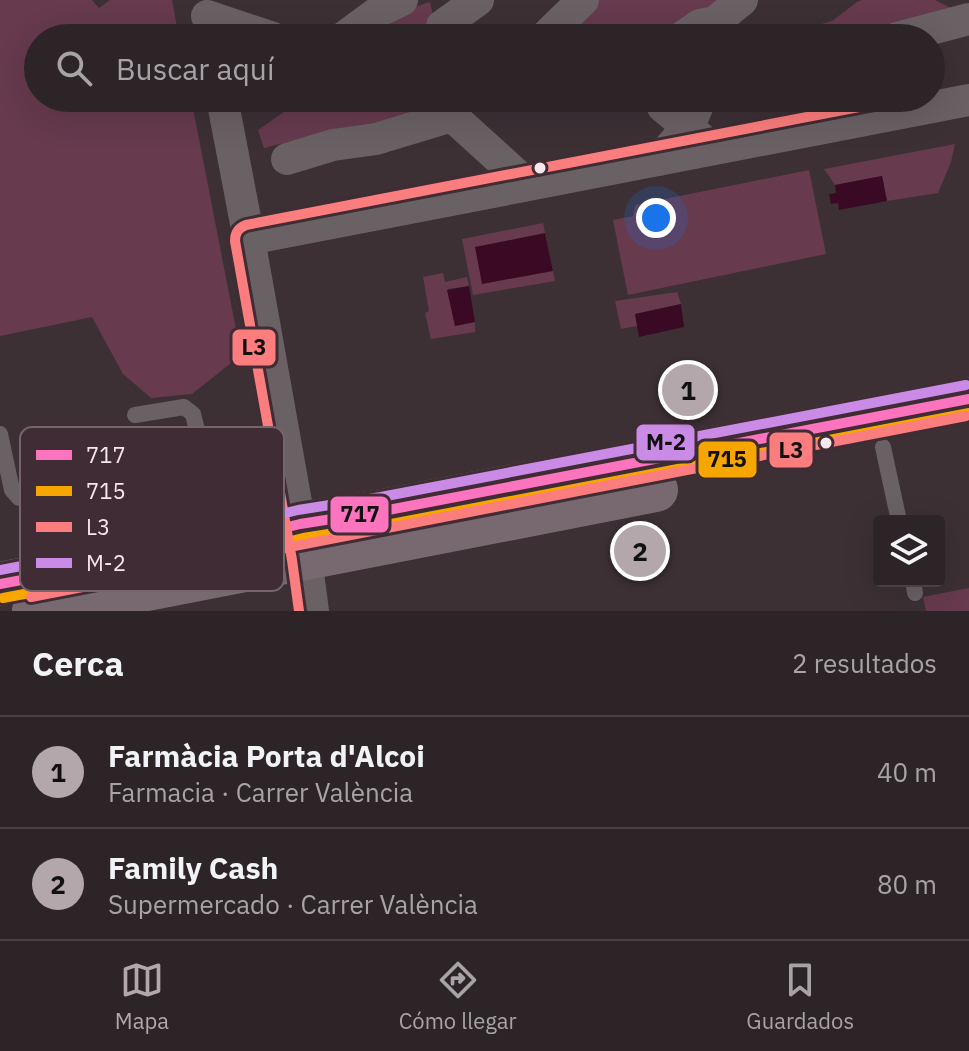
<!DOCTYPE html>
<html lang="es">
<head>
<meta charset="utf-8">
<style>
	body { margin:0; font-family:"IBM Plex Sans",sans-serif; background:#393034; color:#f1f3f6 }
	.controls { position:absolute; right:24px; bottom:24px; display:grid; overflow:hidden; border-radius:8px; box-shadow:0 8px 32px #0002 }
	.controls button { width:72px; height:72px; display:grid; place-items:center; padding:0; border:0; border-bottom:2px solid #484145; background:#2d2428; color:#f1f3f6; font:40px sans-serif }
	.you { position:absolute; left:656px; top:218px; width:28px; height:28px; margin:-20px; border:6px solid #fff; border-radius:50%; background:#1a73e8; box-shadow:0 0 0 12px #1a73e833 }
	.badge { display:grid; place-items:center; width:52px; height:52px; border-radius:50%; background:#b4a7ac; color:#111; font-size:26px; font-weight:700 }
	.pin { position:absolute; translate:-50% -50%; border:4px solid #fff; box-shadow:0 2px 8px #0006 }
	.list { margin:0; padding:0; list-style:none }
	h2 { display:flex; justify-content:space-between; align-items:center; height:104px; margin:0; padding:0 32px; font-size:34px }
	h2 small { font-size:26px; font-weight:400; color:#a7a4a8 }
	.list li { display:grid; grid-template-columns:52px 1fr auto; gap:24px; align-items:center; box-sizing:border-box; height:112px; padding:0 32px; border-top:2px solid #484145 }
	.list b { display:block; font-size:30px; white-space:nowrap }
	.list p { margin:0; font-size:26px; white-space:nowrap; color:#a7a4a8 }
	.list em { font-size:26px; font-style:normal; color:#a7a4a8 }
	.icon { flex:none; width:44px; height:44px; fill:none; stroke:currentColor; stroke-width:2; stroke-linecap:round; stroke-linejoin:round }
	.map { position:relative; flex:none; width:969px; height:611px; overflow:hidden }
	.search { position:absolute; background:#2d2428; box-shadow:0 8px 32px #0002; left:24px; right:24px; top:24px; height:88px; display:flex; align-items:center; gap:20px; box-sizing:border-box; padding:0 28px; border-radius:44px; color:#a7a4a8; font-size:30px }
	.sheet { height:328px; background:#2d2428 }
	nav { display:flex; justify-content:space-around; align-items:center; box-sizing:border-box; height:112px; border-top:2px solid #484145; background:#2d2428; font-size:22px; color:#a7a4a8 }
	nav a { display:grid; justify-items:center; gap:4px }
	nav .on { color:#b4a7ac }
	.map>svg:first-child { display:block }
</style>
</head>
<body>
<div class="map">
<svg width="969" height="611" viewBox="0 0 969 611">
	<rect width="100%" height="100%" fill="#3c3035"/>
	<!-- green -->
	<path fill="#673a4e" d="M0,0h92l7,8 11,-8h62l7,38h-141v60h153l50,257 -49,39 -41,4 -28,-24 -31,-57 -92,19z
		M594,0h129l-13,9 -18,4 -38,25h-97z
		M862,0h73l20,10 -90,28h-64l13,-12 18,-5 25,-19z
		M430,2l8,36h-80l41,-26z
		M304,98h147l1,7 -76,26 -37,-2 -75,19 -6,-18z
		M955,144l-4,18 -13,31 -51,8 -5,-25 -47,9 -11,-16z
		M809,170l17,84 -198,41 -15,-75 20,-4 2,-11z
		M543,223l12,58 -82,14 -11,-56z
		M443,273l2,9 22,-5 2,9 -21,3 7,37 20,-4v10l-44,7 -6,-26 4,-2 -6,-34z
		M677,292l4,12 -45,10 1,12 -16,3 -6,-28z
		M969,588v23h-43l-3,-14z"/>
	<!-- water -->
	<path fill="#3a0a24" d="M882,176l5,25 -48,9 -1,-7 -7,1 -2,-10 7,-1 -1,-8z
		M545,233l8,38 -71,13 -7,-37z
		M469,286l6,36 -20,4 -8,-36z
		M681,304l3,23 -45,10 -4,-23z"/>
	<g fill="none" stroke-linecap="round" stroke-linejoin="round">
		<!-- service -->
		<path stroke="#6a6165" stroke-width="16" d="M0,434l12,56 7,8h11l166,-32 8,-8 -11,-44 -9,-7 -49,8
			M883,447l16,74
			M913,581l2,12"/>
		<!-- minor -->
		<path stroke="#6a6165" stroke-width="32" d="M207,16l66,22
			M442,26l36,-26
			M343,38l38,-28 21,-10
			M544,38l39,-38
			M681,38l19,-13 15,-3 27,-22
			M897,38l72,-19
			M222,98l27,141 57,319 7,53
			M663,98v9l40,33
			M287,159l46,-14 43,-6 76,-23 76,69
			M659,160l31,-36 11,-26
			M249,239l720,-139"/>
		<!-- primary -->
		<path stroke="#77696f" stroke-width="44" d="M0,584l239,-45 61,-15 83,-13 586,-112
			M34,611l622,-121"/>
		<!-- bus-1 casing -->
		<g stroke="#402c34" stroke-width="16">
			<path id="bus-1" d="M0,584l239,-45 61,-15 83,-13 586,-112"/>
		</g>
		<!-- bus-2 casing -->
		<g stroke="#402c34" stroke-width="16">
			<path id="bus-2" d="M3,598l239,-45 61,-15 83,-13 583,-112"/>
		</g>
		<!-- bus-3 casing -->
		<g stroke="#402c34" stroke-width="16">
			<path id="bus-3" d="M31,597l935,-181
				M299,611l-7,-51 -57,-319c0,-8 3,-13 11,-16l660,-127"/>
		</g>
		<!-- bus-4 casing -->
		<g stroke="#402c34" stroke-width="16">
			<path id="bus-4" d="M0,570l236,-45 62,-15 83,-13 585,-112"/>
		</g>
		<!-- bus-1 -->
		<use href="#bus-1" stroke="#fc73be" stroke-width="10"/>
		<!-- bus-2 -->
		<use href="#bus-2" stroke="#f7a600" stroke-width="10"/>
		<!-- bus-3 -->
		<use href="#bus-3" stroke="#fc7d7d" stroke-width="10"/>
		<!-- bus-4 -->
		<use href="#bus-4" stroke="#ca8be6" stroke-width="10"/>
	</g>
	<!-- markers -->
	<g fill="#f5e7ec" stroke="#402c34" stroke-width="3">
		<circle cx="540" cy="168" r="7"/>
		<circle cx="826" cy="443" r="7"/>
	</g>
	<!-- legend -->
	<rect x="20" y="427" width="264" height="164" rx="12" fill="#402c34" stroke="#76646b" stroke-width="2"/>
	<rect x="36" y="450" width="36" height="10" fill="#fc73be"/>
	<rect x="36" y="486" width="36" height="10" fill="#f7a600"/>
	<rect x="36" y="522" width="36" height="10" fill="#fc7d7d"/>
	<rect x="36" y="558" width="36" height="10" fill="#ca8be6"/>
	<g font-size="22" fill="#f5e7ec">
		<text x="86" y="463">717</text>
		<text x="86" y="499">715</text>
		<text x="86" y="535">L3</text>
		<text x="86" y="571">M-2</text>
	</g>
	<g stroke="#402c34" stroke-width="3">
		<rect x="231" y="328" width="46" height="39" rx="8" fill="#fc7d7d"/>
		<rect x="635" y="423" width="61" height="39" rx="8" fill="#ca8be6"/>
		<rect x="768" y="431" width="46" height="38" rx="8" fill="#fc7d7d"/>
		<rect x="697" y="440" width="61" height="39" rx="8" fill="#f7a600"/>
		<rect x="329" y="495" width="61" height="39" rx="8" fill="#fc73be"/>
	</g>
	<g font-size="22" text-anchor="middle" font-weight="bold" fill="#111">
		<text x="254" y="355">L3</text>
		<text x="666" y="450">M-2</text>
		<text x="791" y="458">L3</text>
		<text x="727" y="467">715</text>
		<text x="360" y="522">717</text>
	</g>
</svg>
<div class="controls">
<button><svg class="icon" aria-label="layers" viewBox="0 0 24 24"><path d="M12 4l9 5-9 5-9-5zM3 14l9 5 9-5"/></svg></button>
</div>
<div class="you"></div>
<div class="pin badge" style="left:688px;top:390px">1</div>
<div class="pin badge" style="left:640px;top:551px">2</div>
<div class="search"><svg class="icon" aria-label="search" viewBox="0 0 24 24"><circle cx="10" cy="10" r="6"/><path d="M15 15l6 6"/></svg>Buscar aquí</div>
</div>
<section class="sheet">
<h2>Cerca<small>2 resultados</small></h2>
<ul class="list">
<li><span class="badge">1</span><div><b>Farmàcia Porta d'Alcoi</b><p>Farmacia · Carrer València</p></div><em>40 m</em></li>
<li><span class="badge">2</span><div><b>Family Cash</b><p>Supermercado · Carrer València</p></div><em>80 m</em></li>
</ul>
</section>
<nav>
<a class="on"><svg class="icon" aria-label="map" viewBox="0 0 24 24"><path d="M3 6l6-2 6 2 6-2v14l-6 2-6-2-6 2zM9 4v14M15 6v14"/></svg>Mapa</a>
<a><svg class="icon" aria-label="directions" viewBox="0 0 24 24"><path d="M12 3l9 9-9 9-9-9zM9 14v-3h6M13 9l2 2-2 2"/></svg>Cómo llegar</a>
<a><svg class="icon" aria-label="saved" viewBox="0 0 24 24"><path d="M7 4h10v16l-5-4-5 4z"/></svg>Guardados</a>
</nav>
</body>
</html>
